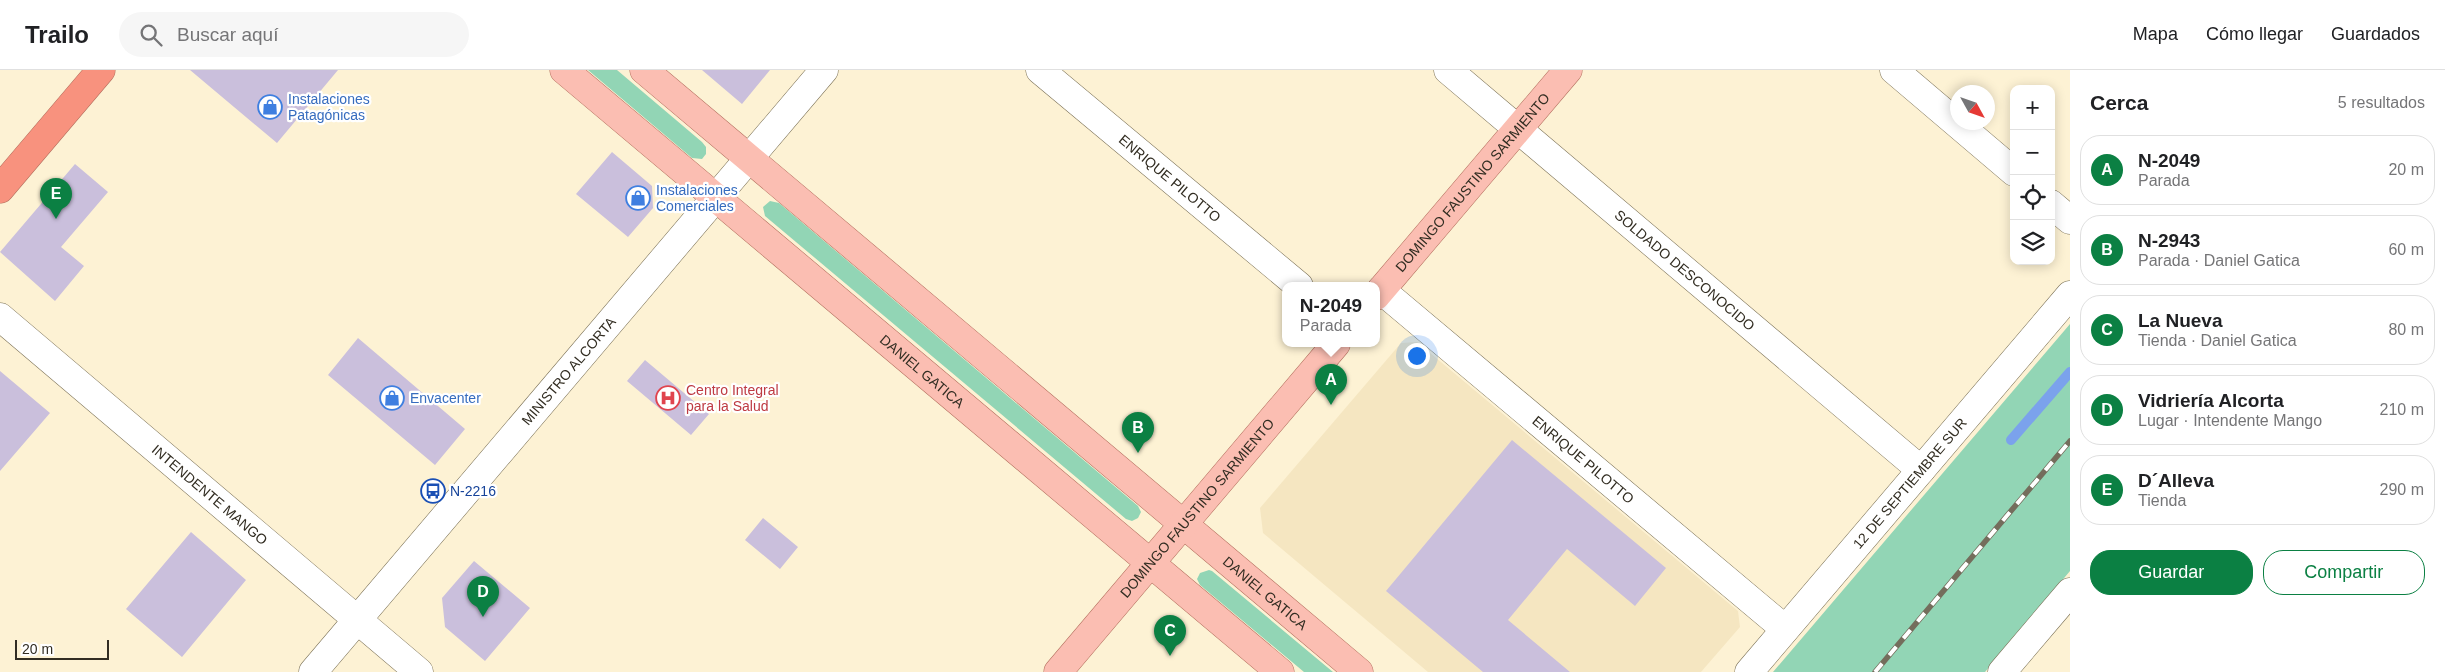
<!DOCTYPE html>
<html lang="es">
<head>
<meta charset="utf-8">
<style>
	body { margin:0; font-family:Helvetica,sans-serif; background:#f6f6f6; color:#202124 }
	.controls { position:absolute; right:15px; top:15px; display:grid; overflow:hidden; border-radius:10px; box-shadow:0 2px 12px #0003 }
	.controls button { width:45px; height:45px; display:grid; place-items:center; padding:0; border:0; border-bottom:1px solid #e0e0e0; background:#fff; color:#202124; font:25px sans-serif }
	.compass { position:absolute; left:1950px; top:15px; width:45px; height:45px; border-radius:50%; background:#fff; box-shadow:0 2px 12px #0003; rotate:130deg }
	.scale { position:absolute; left:15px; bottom:12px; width:94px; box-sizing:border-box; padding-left:5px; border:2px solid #322d22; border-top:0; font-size:14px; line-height:18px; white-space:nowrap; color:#322d22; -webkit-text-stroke:4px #fff; paint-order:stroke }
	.you { position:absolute; left:1416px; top:285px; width:18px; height:18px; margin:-12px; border:4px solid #fff; border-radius:50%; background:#1a73e8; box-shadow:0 0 0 8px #1a73e833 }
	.badge { display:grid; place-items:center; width:32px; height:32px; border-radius:50%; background:#0b8043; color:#fff; font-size:16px; font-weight:700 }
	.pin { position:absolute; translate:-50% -41px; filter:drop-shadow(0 1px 2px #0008) }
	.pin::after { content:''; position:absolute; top:26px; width:18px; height:15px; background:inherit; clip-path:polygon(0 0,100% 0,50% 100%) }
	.popup { position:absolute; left:1282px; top:212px; width:98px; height:65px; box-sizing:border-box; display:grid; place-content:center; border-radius:10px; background:#fff; filter:drop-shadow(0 1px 4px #0005); font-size:16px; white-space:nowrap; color:#757577 }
	.popup b { font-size:19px; color:#202124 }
	.popup::after { content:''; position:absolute; left:50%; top:100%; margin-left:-10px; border:10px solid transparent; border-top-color:#fff }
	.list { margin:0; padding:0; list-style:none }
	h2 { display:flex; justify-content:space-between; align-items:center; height:65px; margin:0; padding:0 20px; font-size:21px }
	h2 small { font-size:16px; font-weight:400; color:#757577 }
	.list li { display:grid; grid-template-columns:32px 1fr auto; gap:15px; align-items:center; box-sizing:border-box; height:70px; margin:0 10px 10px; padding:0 10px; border:1px solid #e0e0e0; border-radius:20px }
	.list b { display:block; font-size:19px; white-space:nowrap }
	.list p { margin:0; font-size:16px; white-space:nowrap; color:#757577 }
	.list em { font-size:16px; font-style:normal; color:#757577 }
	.actions { display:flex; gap:10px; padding:15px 20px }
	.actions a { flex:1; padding:11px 0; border:1px solid #0b8043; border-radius:20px; text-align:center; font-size:18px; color:#0b8043 }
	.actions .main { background:#0b8043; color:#fff }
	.icon { flex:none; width:28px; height:28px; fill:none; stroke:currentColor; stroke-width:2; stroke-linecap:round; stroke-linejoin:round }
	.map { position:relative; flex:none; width:2070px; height:602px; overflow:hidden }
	header { display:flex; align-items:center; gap:30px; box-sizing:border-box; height:70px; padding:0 25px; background:#fff; border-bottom:1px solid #e0e0e0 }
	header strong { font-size:24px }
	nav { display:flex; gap:28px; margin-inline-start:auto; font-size:18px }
	.search { width:350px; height:45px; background:#f6f6f6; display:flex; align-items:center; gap:12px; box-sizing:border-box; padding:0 18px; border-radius:28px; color:#757577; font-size:19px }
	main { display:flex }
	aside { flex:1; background:#fff }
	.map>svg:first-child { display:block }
</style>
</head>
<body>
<header>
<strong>Trailo</strong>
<div class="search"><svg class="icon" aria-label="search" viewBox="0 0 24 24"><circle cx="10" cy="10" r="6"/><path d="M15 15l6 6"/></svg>Buscar aquí</div>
<nav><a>Mapa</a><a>Cómo llegar</a><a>Guardados</a></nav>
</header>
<main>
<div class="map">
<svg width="2070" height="602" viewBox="0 0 2070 602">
	<rect width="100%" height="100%" fill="#fdf2d4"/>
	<!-- built -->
	<path fill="#f5e6c1" d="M1417,272l321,269 2,16 -39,45h-273l-165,-139 -3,-25 141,-165z"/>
	<!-- green -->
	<path fill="#92d5b5" d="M588,0h29l85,72 4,5v7l-4,5 -10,-1z
		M770,131l9,2 359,303 3,6 -3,6 -6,3 -6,-2 -361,-303 -2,-9z
		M2070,254v247l-85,101h-212z
		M1209,500l3,1 121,101h-29l-104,-87 -3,-6 3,-6z"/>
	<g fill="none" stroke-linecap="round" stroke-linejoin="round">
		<!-- stream -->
		<path stroke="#7ba2ec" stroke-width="10" d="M2011,370l59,-68"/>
	</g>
	<!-- building -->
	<path fill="#cabfdc" d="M190,0h148l-61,73z
		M702,0h68l-28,34z
		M612,82l40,34 1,22 -25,29 -52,-43z
		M75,94l33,28 -47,55 23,19 -29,35 -55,-49z
		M358,268l107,91 -30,36 -107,-90z
		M645,290l64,54 -18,21 -64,-54z
		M0,301l50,42 -50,58z
		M1512,370l154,128 -31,38 -68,-57 -59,71 62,52h-87l-97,-81z
		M763,448l35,29 -18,22 -35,-29z
		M191,462l55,48 -64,77 -56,-48z
		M474,491l56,47 -45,53 -40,-34 -3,-29z"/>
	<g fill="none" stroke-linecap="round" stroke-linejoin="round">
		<!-- minor casing -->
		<g stroke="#796f54" stroke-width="29">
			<g id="minor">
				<path id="s1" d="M1040,0l259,216"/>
				<path id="s2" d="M1448,0l473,400"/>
				<path d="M1894,0l120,102"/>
				<path d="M2051,134l19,16"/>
				<path id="s3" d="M1381,220l404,339"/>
				<path id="s4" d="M0,247l419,355"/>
				<path id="s5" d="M313,602l511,-602"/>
				<path id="s6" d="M1749,602l321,-377"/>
				<path d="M2002,602l68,-80"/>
			</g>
		</g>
		<!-- major casing -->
		<g stroke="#b36f5e" stroke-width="29">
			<g id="major">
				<path id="s7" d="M564,0l716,602"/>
				<path id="s8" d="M644,0l715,602"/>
				<path id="s9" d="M1376,226l192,-226"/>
				<path id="s10" d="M1058,602l278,-328"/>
			</g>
		</g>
		<!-- highway casing -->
		<g stroke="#b36f5e" stroke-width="29">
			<path id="highway" d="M0,119l101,-119"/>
		</g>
		<!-- minor -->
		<use href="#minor" stroke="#fff" stroke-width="28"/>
		<!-- major -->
		<use href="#major" stroke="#fbbeb2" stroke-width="28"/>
		<!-- highway -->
		<use href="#highway" stroke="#f8927e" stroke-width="28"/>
		<!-- rail casing -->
		<g stroke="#746d5c" stroke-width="5.5">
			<path id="rail" d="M1875,602l195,-231"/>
		</g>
		<!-- rail -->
		<use href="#rail" stroke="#fff" stroke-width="4" stroke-dasharray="11" stroke-linecap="butt"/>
	</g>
	<!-- icons -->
	<defs>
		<g id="shop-ring" transform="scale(1.25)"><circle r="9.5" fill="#fff" stroke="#3f7fe0" stroke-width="1.5"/><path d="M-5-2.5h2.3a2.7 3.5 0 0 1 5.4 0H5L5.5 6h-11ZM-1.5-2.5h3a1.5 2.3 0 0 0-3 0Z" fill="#3f7fe0"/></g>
		<g id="hospital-ring" transform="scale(1.25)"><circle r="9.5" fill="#fff" stroke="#e0444e" stroke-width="1.5"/><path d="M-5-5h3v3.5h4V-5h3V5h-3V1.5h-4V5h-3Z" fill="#e0444e"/></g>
		<g id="bus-ring" transform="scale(1.25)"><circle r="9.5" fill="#fff" stroke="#1a4fb4" stroke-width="1.5"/><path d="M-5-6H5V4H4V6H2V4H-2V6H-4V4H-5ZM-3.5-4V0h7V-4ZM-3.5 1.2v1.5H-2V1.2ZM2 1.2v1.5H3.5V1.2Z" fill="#1a4fb4"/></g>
	</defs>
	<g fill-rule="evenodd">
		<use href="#shop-ring" x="270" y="37"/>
		<use href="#shop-ring" x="638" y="128"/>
		<use href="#shop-ring" x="392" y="328"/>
		<use href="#hospital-ring" x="668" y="328"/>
		<use href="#bus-ring" x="433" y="421"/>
	</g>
	<g text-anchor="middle" stroke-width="4.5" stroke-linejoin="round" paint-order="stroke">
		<!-- shop labels -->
		<g font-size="14" fill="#366cbe" stroke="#fff" text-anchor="start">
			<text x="288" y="34">Instalaciones<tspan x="288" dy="16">Patagónicas</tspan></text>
			<text x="656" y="125">Instalaciones<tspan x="656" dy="16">Comerciales</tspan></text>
			<text x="410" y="333">Envacenter</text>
		</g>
		<!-- street labels -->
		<g font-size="14" fill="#322d22" stroke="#fff">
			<text dy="5" stroke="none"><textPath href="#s1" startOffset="169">ENRIQUE PILOTTO</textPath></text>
			<text dy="5" stroke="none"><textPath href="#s9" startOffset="149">DOMINGO FAUSTINO SARMIENTO</textPath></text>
			<text dy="5" stroke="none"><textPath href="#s2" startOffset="310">SOLDADO DESCONOCIDO</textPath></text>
			<text dy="5" stroke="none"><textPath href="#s5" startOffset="395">MINISTRO ALCORTA</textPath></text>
			<text dy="5" stroke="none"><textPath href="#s7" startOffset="468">DANIEL GATICA</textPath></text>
			<text dy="5" stroke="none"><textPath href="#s3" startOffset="264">ENRIQUE PILOTTO</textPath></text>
			<text dy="5" stroke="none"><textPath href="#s6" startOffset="248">12 DE SEPTIEMBRE SUR</textPath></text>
			<text dy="5" stroke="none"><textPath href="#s4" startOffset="275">INTENDENTE MANGO</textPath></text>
			<text dy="5" stroke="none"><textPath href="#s10" startOffset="215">DOMINGO FAUSTINO SARMIENTO</textPath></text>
			<text dy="5" stroke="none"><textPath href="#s8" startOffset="812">DANIEL GATICA</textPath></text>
		</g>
		<!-- health labels -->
		<g font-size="14" fill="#be3a42" stroke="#fff" text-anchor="start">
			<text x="686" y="325">Centro Integral<tspan x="686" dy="16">para la Salud</tspan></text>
		</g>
		<!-- transit labels -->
		<g font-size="14" fill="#164399" stroke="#fff" text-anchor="start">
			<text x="450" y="426">N-2216</text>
		</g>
	</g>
</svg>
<div class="controls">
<button>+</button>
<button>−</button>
<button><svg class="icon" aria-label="locate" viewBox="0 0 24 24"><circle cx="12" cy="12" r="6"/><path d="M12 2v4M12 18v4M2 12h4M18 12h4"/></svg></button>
<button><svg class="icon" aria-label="layers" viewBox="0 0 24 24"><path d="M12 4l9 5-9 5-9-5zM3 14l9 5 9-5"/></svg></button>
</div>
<svg class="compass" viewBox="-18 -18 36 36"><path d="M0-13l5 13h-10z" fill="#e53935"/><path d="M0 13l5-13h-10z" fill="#757577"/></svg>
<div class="scale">20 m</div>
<div class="you"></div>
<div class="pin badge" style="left:1331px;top:335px">A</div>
<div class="popup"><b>N-2049</b>Parada</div>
<div class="pin badge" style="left:1138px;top:383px">B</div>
<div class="pin badge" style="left:1170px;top:586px">C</div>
<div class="pin badge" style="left:483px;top:547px">D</div>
<div class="pin badge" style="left:56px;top:149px">E</div>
</div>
<aside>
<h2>Cerca<small>5 resultados</small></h2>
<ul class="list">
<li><span class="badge">A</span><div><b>N-2049</b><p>Parada</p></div><em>20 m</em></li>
<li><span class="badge">B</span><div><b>N-2943</b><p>Parada · Daniel Gatica</p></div><em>60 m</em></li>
<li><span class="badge">C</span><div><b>La Nueva</b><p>Tienda · Daniel Gatica</p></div><em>80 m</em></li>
<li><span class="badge">D</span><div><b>Vidriería Alcorta</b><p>Lugar · Intendente Mango</p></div><em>210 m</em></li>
<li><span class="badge">E</span><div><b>D´Alleva</b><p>Tienda</p></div><em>290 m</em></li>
</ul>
<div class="actions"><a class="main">Guardar</a><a>Compartir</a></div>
</aside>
</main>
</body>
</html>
